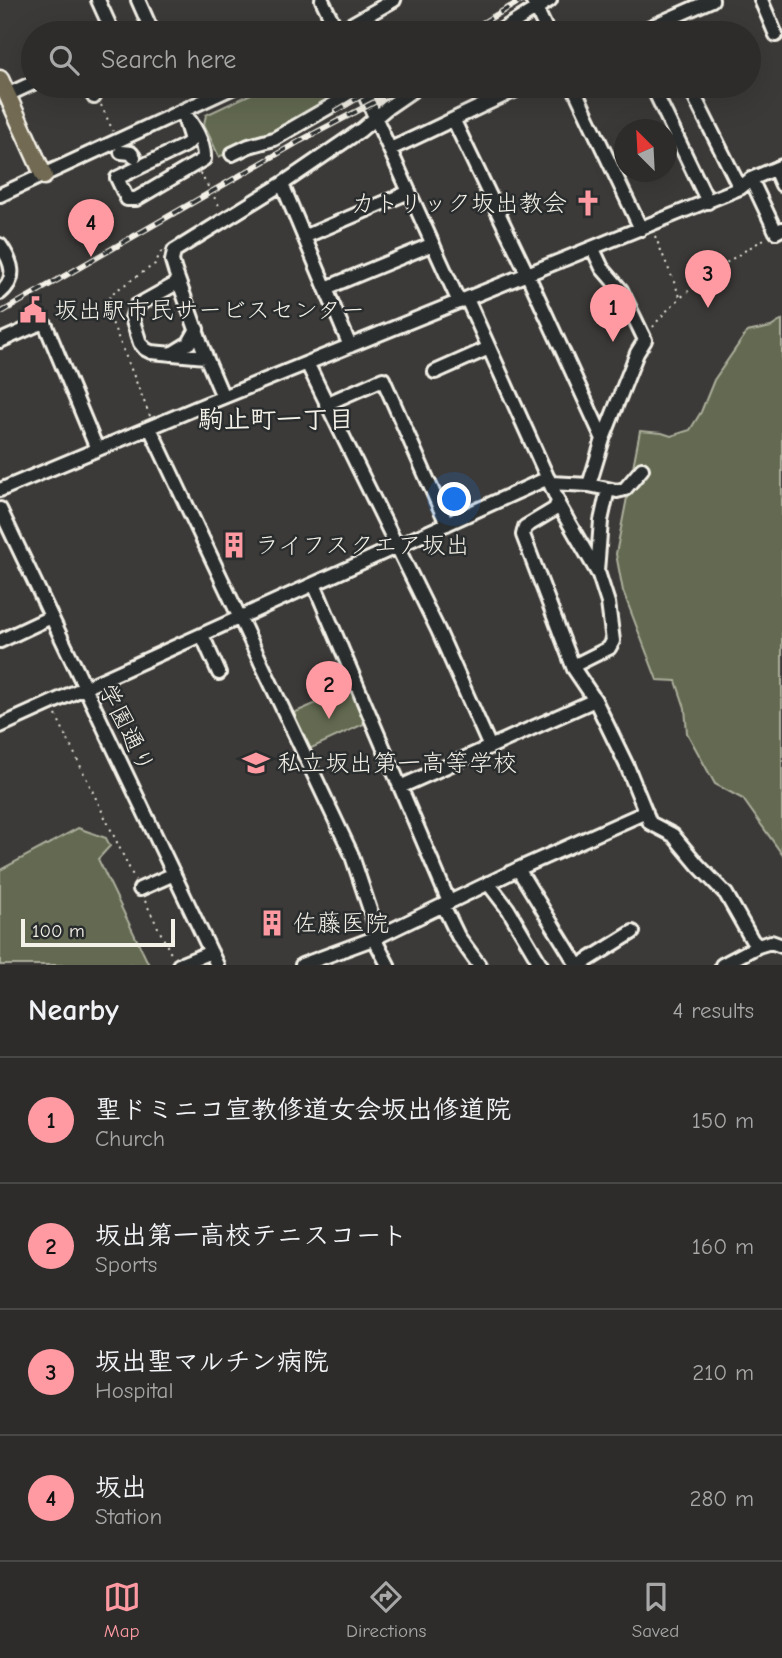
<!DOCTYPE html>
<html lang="en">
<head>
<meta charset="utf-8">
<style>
	body { margin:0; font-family:"Comic Neue","Klee One",sans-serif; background:#353432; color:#f1f3f6 }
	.compass { position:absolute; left:614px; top:119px; width:63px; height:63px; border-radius:50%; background:#2d2c2a; box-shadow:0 7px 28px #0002; rotate:336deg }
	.scale { position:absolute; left:21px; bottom:18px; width:154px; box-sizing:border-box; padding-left:7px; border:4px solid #f4f1e8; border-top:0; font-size:19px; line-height:24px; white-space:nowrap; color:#f4f1e8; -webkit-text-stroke:5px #2a2d2e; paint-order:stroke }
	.you { position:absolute; left:455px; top:500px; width:24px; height:24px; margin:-18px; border:5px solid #fff; border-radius:50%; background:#1a73e8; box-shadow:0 0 0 10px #1a73e833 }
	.badge { display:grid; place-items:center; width:46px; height:46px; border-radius:50%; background:#ff9aa2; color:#111; font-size:23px; font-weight:700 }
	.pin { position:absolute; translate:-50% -58px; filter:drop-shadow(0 2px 4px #0008) }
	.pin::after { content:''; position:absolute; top:37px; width:24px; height:21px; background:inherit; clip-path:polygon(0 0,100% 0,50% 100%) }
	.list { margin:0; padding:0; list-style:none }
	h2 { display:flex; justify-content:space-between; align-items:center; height:91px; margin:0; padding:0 28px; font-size:30px }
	h2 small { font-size:23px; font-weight:400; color:#a7a7a8 }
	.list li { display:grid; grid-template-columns:46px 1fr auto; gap:21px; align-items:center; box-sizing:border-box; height:126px; padding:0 28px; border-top:2px solid #484847 }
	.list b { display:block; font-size:26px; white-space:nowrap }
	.list p { margin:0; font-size:23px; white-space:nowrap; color:#a7a7a8 }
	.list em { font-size:23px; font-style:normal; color:#a7a7a8 }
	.icon { flex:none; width:38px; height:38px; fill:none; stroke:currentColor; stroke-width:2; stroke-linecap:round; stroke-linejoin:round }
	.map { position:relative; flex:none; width:782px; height:965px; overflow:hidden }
	.search { position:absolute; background:#2d2c2a; box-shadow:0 7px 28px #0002; left:21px; right:21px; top:21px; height:77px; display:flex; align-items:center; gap:18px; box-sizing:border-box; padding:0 24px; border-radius:38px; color:#a7a7a8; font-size:26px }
	.sheet { height:595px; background:#2d2c2a }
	nav { display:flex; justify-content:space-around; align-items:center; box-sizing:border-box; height:98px; border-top:2px solid #484847; background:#2d2c2a; font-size:19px; color:#a7a7a8 }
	nav a { display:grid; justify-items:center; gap:4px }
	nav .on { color:#ff9aa2 }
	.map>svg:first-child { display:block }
</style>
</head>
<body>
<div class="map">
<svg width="782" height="965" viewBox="0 0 782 965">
	<rect width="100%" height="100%" fill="#3c3a38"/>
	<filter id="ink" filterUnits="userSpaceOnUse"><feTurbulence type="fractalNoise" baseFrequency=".0143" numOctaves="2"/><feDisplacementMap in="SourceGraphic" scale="14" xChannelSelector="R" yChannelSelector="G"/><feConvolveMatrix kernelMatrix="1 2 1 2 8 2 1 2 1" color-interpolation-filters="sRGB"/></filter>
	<g filter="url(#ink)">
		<!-- green -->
		<path fill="#636b51" stroke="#acae9c" stroke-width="2" d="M268,86h81l2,3 -78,45 -32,12 -22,11 -15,-33 2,-9z
			M782,320v534l-39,-55 -28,-15 -28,-51 -2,-25 -9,-27 -19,-1 -34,-89 -7,-37 24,-123 22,2 9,3 19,-6 11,-18 13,-32 33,-48 24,-5z
			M353,687l15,35 -63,29 -16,-36z
			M78,828l28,10 4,8 -12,13 51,106h-149v-95z"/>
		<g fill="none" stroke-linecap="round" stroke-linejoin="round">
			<!-- stream -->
			<path stroke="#8d9e9e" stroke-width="3.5" d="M658,33l13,-5
				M495,107l47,-21"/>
			<!-- minor casing -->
			<g stroke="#f4f1e8" stroke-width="18">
				<path id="minor" d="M98,0l15,33
					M138,0l12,27 -12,6
					M322,0l16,33
					M532,0l16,33
					M761,0l15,35
					M336,33l58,-33
					M497,33l53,-33
					M637,33l75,-33
					M89,86l5,11
					M361,86l98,216
					M573,86l68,143
					M652,86l56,116
					M689,86l51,102
					M7,95l26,-12
					M182,111c11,12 23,32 22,48l-68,40h-9l-10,-21 69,-33 5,-5z
					M454,121l71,148 78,170
					M390,149c45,-20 89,-43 135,-63
					M121,152l10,1 3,4
					M232,154l17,-8 25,-7 88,-51
					M775,169l7,16
					M751,179l25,53 6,-3
					M282,184l68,162
					M0,195l236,-109
					M304,237l105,-45
					M0,245c12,17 18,33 0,48
					M179,282l-43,24 -4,12 8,25 5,6 6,3 55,5
					M326,288l107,-44
					M467,299l91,202 -3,8 -30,18 -2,8 51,134 21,31 32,66 23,57 23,12 25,30 28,29 26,46 6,6 13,-4 11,4
					M0,341l41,-18 5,3 51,123
					M171,354l18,-11 8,-14
					M307,363l131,267 52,117
					M435,372l54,-24
					M223,397l-17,-40 -31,-86 -3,-10 2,-10 108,-67 79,-54 26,-22 32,-22
					M326,404l57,-25 64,145
					M150,428l201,425 24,72 1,17 12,23
					M550,483l39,2 28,6 8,-2 17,-20
					M589,485l14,-46 34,-86 8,-13 -24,-50 -19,-22 -9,-19
					M0,490l206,-86 534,-216 11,-9 31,-13
					M558,504l41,71 9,28 5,38 -4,7 -36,18
					M0,509l217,456
					M597,571l4,-50 7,-32
					M314,584l135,318
					M202,635l17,38
					M0,641l51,-24
					M0,726l548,-248
					M400,787l195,-87
					M518,869l59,96
					M488,883l20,26 33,56
					M140,889l34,-15
					M443,905l15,31 21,29
					M179,965l32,-13
					M302,965l73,-27 143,-69 128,-57
					M580,965l53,-33
					M722,965l36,-19"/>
			</g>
			<!-- major casing -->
			<g stroke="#f4f1e8" stroke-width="21">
				<path id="major" d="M0,79l44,97"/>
			</g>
			<!-- path -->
			<path stroke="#f4f1e8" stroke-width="2" stroke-dasharray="2 5" stroke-linecap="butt" d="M101,105l12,26
				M200,173l20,34
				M655,236l26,63
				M653,327c23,-32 78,-69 113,-89
				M150,416l-43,-106 3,-13 4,-5 41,-28 8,-16
				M56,715l79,165
				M145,901l27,55"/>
			<!-- minor -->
			<use href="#minor" stroke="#2a2d2e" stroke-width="12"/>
			<!-- major -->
			<use href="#major" stroke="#736b52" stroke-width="16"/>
			<!-- rail casing -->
			<g stroke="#f4f1e8" stroke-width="6">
				<path id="rail" d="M465,33l57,-33
					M336,111l42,-25
					M0,313l300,-172 105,-55"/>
			</g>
			<!-- rail -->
			<use href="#rail" stroke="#2a2d2e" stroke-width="3.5" stroke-dasharray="10" stroke-linecap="butt"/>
		</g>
	</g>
	<!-- icons -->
	<defs>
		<g id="church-bare" transform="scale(2.1)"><path d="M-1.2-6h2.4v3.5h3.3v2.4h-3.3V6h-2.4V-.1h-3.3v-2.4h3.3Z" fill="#ff9aa2" stroke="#2a2d2e" stroke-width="2.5" paint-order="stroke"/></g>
		<g id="civic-bare" transform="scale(2.1)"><path d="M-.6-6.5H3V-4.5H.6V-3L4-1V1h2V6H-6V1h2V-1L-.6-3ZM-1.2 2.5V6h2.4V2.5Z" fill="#ff9aa2" stroke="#2a2d2e" stroke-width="2.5" paint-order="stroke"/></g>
		<g id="building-bare" transform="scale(2.1)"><path d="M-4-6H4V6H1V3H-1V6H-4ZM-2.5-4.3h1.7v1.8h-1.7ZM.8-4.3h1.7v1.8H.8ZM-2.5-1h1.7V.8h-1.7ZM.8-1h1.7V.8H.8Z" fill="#ff9aa2" stroke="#2a2d2e" stroke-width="2.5" paint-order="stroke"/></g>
		<g id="school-bare" transform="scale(2.1)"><path d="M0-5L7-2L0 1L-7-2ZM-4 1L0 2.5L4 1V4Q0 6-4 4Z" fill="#ff9aa2" stroke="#2a2d2e" stroke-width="2.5" paint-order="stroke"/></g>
	</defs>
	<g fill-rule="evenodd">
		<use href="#church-bare" x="588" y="203"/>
		<use href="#civic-bare" x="33" y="310"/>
		<use href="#building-bare" x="234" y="545"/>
		<use href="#school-bare" x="256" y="763"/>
		<use href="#building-bare" x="272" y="923"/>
	</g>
	<g text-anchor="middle" stroke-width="5" stroke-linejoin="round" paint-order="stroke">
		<!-- poi labels -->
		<g font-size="24" fill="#f4f1e8" stroke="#2a2d2e" text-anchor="start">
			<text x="567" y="211" text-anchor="end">カトリック坂出教会</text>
			<text x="54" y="318">坂出駅市民サービスセンター</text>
			<text x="255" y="553">ライフスクエア坂出</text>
			<text x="277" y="771">私立坂出第一高等学校</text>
			<text x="293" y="931">佐藤医院</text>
		</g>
		<!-- street labels -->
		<g font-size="24" fill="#f4f1e8" stroke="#2a2d2e">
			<text transform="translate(127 728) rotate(64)" y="8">学園通り</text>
		</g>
		<!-- neighbourhood labels -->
		<g font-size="26" font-weight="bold" fill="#f4f1e8" stroke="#2a2d2e">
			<text x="276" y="428">駒止町一丁目</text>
		</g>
	</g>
</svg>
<svg class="compass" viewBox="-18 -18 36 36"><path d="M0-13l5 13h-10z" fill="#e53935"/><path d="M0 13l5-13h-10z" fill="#a7a7a8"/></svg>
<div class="scale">100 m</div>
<div class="you"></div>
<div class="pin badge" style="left:613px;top:342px">1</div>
<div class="pin badge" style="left:329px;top:719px">2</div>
<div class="pin badge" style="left:708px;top:308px">3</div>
<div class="pin badge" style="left:91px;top:257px">4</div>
<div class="search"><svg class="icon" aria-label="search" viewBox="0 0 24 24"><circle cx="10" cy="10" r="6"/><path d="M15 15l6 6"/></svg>Search here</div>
</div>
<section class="sheet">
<h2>Nearby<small>4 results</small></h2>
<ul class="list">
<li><span class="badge">1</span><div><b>聖ドミニコ宣教修道女会坂出修道院</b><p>Church</p></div><em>150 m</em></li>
<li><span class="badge">2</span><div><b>坂出第一高校テニスコート</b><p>Sports</p></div><em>160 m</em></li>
<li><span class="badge">3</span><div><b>坂出聖マルチン病院</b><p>Hospital</p></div><em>210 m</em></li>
<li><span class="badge">4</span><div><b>坂出</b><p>Station</p></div><em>280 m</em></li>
</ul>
</section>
<nav>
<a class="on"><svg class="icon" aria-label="map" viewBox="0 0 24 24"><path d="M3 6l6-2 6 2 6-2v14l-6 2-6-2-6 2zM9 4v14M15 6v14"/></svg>Map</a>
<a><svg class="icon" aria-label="directions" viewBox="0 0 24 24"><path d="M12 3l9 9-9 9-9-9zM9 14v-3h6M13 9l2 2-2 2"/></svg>Directions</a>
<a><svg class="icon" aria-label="saved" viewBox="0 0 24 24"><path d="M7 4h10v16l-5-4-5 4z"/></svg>Saved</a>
</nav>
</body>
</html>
